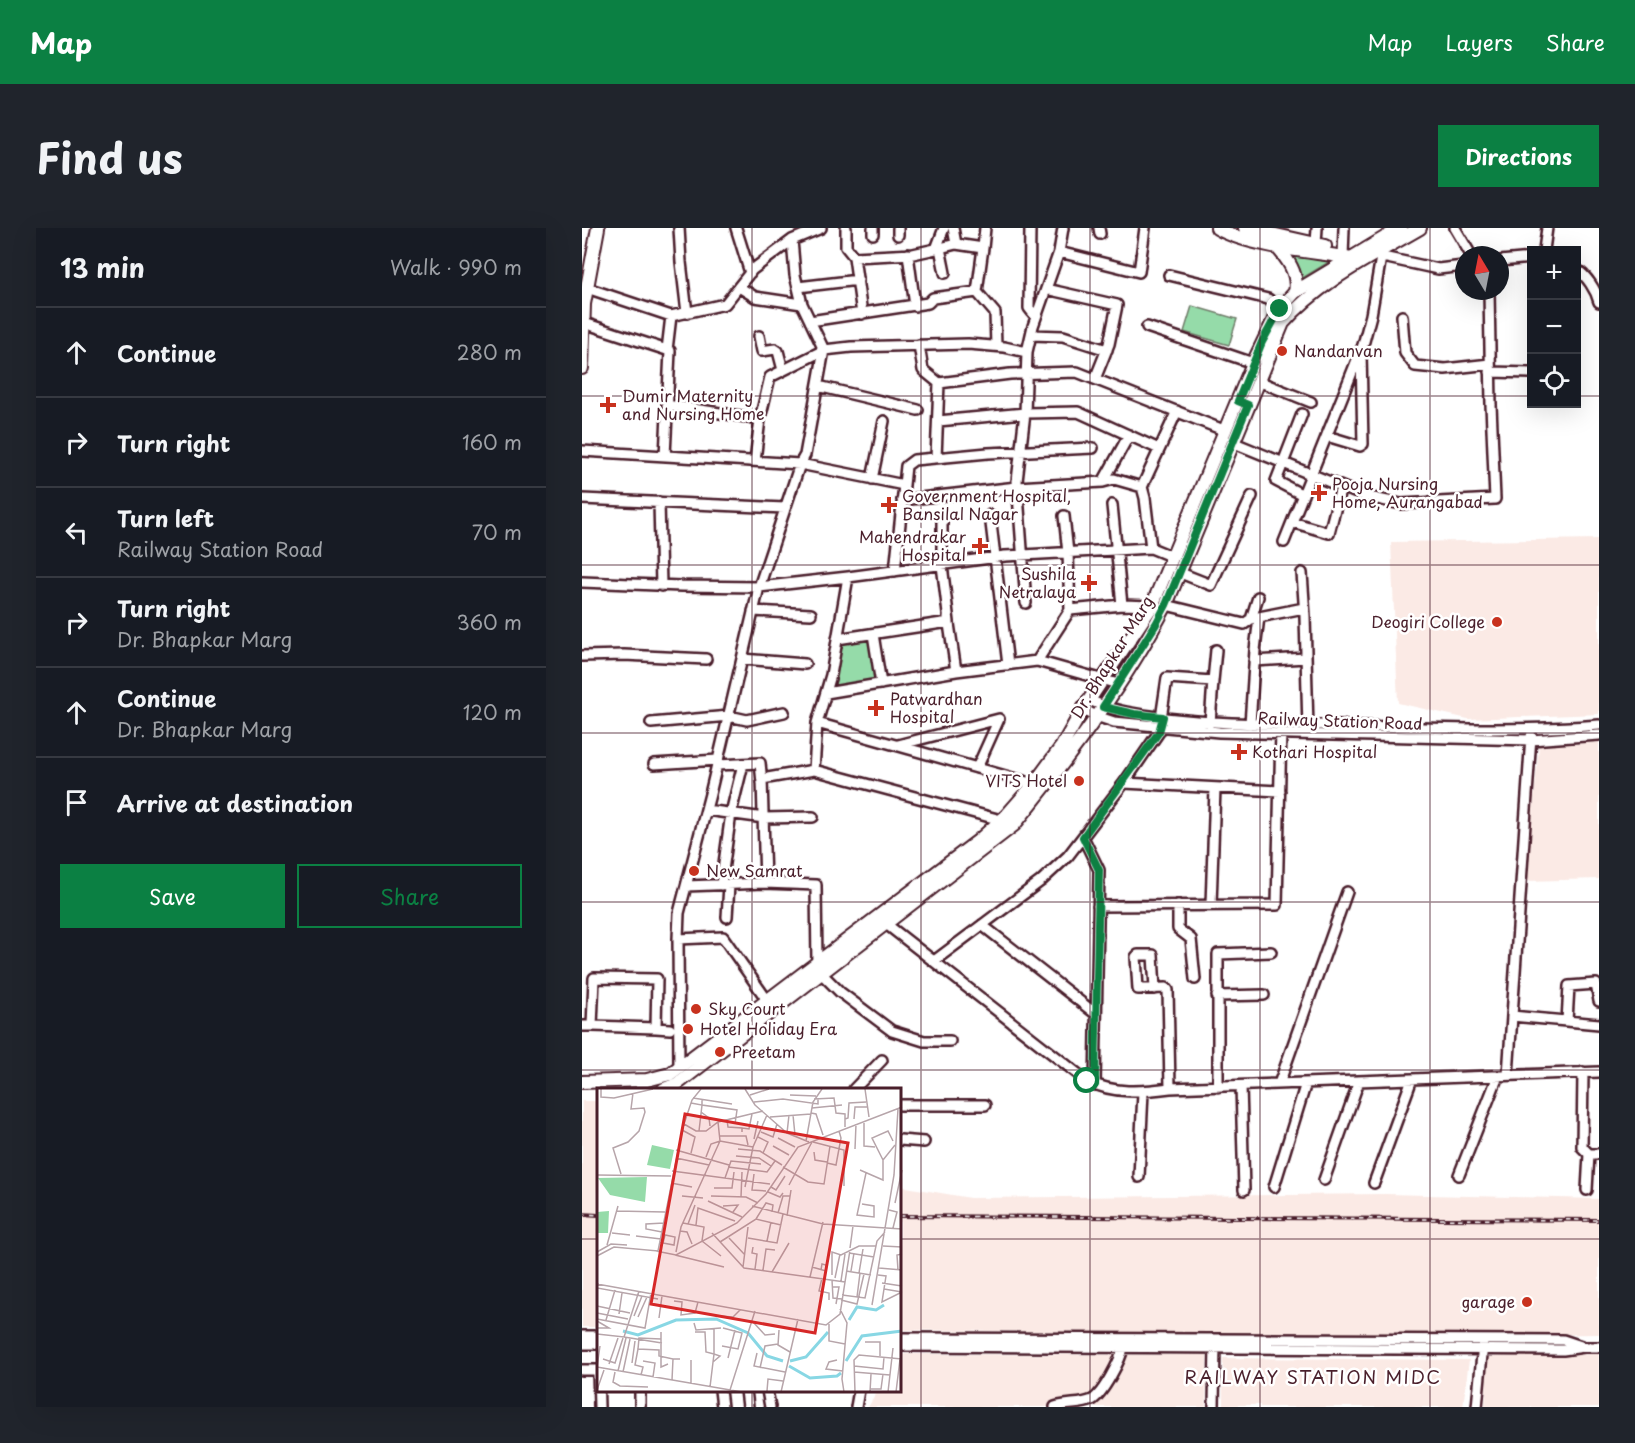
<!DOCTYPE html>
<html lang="en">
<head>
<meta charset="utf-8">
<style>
	body { margin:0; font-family:"Playpen Sans",sans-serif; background:#20242c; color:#f1f3f6 }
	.controls { position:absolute; right:18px; top:18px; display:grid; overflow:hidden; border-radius:0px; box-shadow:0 6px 24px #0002 }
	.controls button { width:54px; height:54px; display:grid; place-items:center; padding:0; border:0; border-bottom:2px solid #363941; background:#171b24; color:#f1f3f6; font:30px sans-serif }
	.compass { position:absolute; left:873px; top:18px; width:54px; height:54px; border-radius:50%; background:#171b24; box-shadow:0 6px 24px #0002; rotate:350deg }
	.stop { position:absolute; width:18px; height:18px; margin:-14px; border:4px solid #0b8043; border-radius:50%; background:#fff }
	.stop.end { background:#0b8043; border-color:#fff; box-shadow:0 2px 6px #0008 }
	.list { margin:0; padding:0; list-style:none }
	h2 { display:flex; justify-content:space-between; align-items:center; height:78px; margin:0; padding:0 24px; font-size:26px }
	h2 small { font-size:20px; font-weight:400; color:#9ea1a6 }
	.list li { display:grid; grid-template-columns:39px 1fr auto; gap:18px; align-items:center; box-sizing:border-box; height:90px; padding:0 24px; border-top:2px solid #363941 }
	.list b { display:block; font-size:22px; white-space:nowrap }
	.list p { margin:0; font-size:20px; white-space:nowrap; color:#9ea1a6 }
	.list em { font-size:20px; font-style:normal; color:#9ea1a6 }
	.actions { display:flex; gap:12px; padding:18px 24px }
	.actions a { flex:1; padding:14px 0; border:2px solid #0b8043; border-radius:0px; text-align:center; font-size:21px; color:#0b8043 }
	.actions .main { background:#0b8043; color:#fff }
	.icon { flex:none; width:33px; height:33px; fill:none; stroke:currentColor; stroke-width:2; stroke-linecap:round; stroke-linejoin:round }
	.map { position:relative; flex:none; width:1017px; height:1179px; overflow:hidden; border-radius:0px }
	header { display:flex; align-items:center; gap:36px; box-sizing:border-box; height:84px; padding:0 30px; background:#0b8043; color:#fff }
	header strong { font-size:28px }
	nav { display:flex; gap:33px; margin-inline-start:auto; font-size:21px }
	.intro { display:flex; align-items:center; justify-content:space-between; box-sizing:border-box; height:144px; padding:0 36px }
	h1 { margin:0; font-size:42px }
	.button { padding:15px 27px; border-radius:0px; background:#0b8043; color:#fff; font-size:21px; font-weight:700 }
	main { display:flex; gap:36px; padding:0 36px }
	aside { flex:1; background:#171b24; border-radius:0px; box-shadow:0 6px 24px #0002 }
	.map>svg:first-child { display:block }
</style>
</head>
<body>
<header>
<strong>Map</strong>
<nav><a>Map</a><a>Layers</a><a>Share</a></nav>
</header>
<div class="intro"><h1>Find us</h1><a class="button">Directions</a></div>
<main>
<aside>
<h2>13 min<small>Walk · 990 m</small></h2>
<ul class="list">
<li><svg class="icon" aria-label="ahead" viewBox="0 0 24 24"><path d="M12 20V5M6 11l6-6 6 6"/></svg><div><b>Continue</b></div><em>280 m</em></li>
<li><svg class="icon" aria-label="right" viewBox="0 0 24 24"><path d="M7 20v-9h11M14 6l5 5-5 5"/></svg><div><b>Turn right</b></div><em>160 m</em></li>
<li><svg class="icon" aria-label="left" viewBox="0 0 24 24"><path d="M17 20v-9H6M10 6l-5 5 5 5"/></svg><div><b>Turn left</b><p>Railway Station Road</p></div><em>70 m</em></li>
<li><svg class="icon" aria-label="right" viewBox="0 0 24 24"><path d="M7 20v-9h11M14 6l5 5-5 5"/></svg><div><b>Turn right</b><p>Dr. Bhapkar Marg</p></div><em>360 m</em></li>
<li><svg class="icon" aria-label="ahead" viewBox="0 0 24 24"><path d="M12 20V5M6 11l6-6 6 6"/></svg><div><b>Continue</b><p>Dr. Bhapkar Marg</p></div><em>120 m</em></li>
<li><svg class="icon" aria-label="arrive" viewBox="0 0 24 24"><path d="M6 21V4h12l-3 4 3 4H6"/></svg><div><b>Arrive at destination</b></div></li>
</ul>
<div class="actions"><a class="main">Save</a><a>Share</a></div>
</aside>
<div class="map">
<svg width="1017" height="1179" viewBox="0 0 1017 1179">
	<rect width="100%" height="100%" fill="#fff"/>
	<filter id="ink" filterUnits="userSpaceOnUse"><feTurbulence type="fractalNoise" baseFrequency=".0167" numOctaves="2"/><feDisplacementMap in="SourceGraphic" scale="12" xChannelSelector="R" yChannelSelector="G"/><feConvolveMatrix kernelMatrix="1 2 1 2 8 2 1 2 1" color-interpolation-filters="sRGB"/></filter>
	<g filter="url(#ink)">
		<!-- built -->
		<path fill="#fbeae5" d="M1017,311v175l-131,5 -70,-16 -7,-161z
			M1017,514v137l-73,2 13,-135z
			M0,873h16v226h-16z
			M318,958l70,12 415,-4 214,5v135l-123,2 -576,-6z
			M319,1126l306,1 -1,52h-338l10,-16 22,-1z
			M1017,1126v53h-114l3,-50z
			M641,1130l246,2 -6,47h-203v-2h-37z"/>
		<!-- green -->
		<path fill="#95dba9" stroke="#707d6a" stroke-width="1.5" d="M706,25l40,6 1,3 -28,17z
			M610,78l45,13 -8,26 -45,-13z
			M288,409l8,45 -48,7 9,-48z"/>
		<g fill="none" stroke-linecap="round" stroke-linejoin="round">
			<!-- minor casing -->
			<g stroke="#4a1f2b" stroke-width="14">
				<path id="minor" d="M97,0l2,34 6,51
					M154,0l14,45
					M264,0v19l8,10 59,-3 27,-6 5,25
					M316,0v7
					M371,0l3,16
					M448,0l-1,80 7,9
					M517,0l1,6
					M873,0l16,27
					M291,6v-6
					M734,16l1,-16
					M358,20l16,-4 27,4 2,-20
					M354,21l8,-21
					M962,22l3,-22
					M477,24l80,20 6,-44
					M326,26l7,52
					M796,28l60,13 26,-3
					M272,29l8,57
					M761,29l1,-29
					M918,33l32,-3
					M994,41c11,7 20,21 23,33
					M587,47l99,24 12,10
					M157,59l16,10 47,7
					M216,59l60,-7
					M5,60l84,28 54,-12 27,-34 40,-30 29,-12
					M464,61l71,16 -8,39 -14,35
					M395,64l6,-44
					M820,88l3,37 10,13 30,3 45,-5
					M228,93l118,-18 5,-5 44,-6 18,21 1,33
					M2,95l86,28 -5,105
					M565,99l106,36
					M449,107l32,1 44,14
					M177,108l3,15 13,-2 3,2 5,19
					M337,117l4,25 16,13 -3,75
					M85,122l4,-34
					M908,144l42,1
					M676,153l53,21
					M357,155l71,-9 67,-2 149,59
					M236,158l100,24
					M85,177l93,14
					M720,186l-26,67 27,14
					M356,193l87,-8 53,-1 81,37
					M745,208l33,10 3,-2 -2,-91
					M650,214l132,54 37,8 94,-5 -4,-94 -2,-114
					M0,223l218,13 104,21
					M173,233l5,-42 10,-42 54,-27 27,-3 117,-3 36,3 23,5
					M290,251l12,-58
					M521,254l26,-47
					M560,259l3,11 6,50
					M0,271l203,9
					M320,272l115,-13 86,-5 11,-3 28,8 35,-76
					M77,274l2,84
					M530,277l10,100
					M408,287l18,150
					M482,288l4,37 2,57 52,-5 30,1
					M710,294l37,11 12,-46
					M702,314l79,-197 8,-30 10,-58
					M313,343l11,-105 8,-6 74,-7 105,-5
					M596,344l33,13 41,-89
					M720,345l3,43 3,113
					M0,354l99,4 78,1 89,-10 157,-21 146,-8 22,9
					M444,375l-9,-122 8,-68 2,-61 6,-26 26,-74 4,-24
					M584,377l78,19 7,-5 7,-22
					M171,383l58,3
					M366,389l8,54
					M291,406l8,50
					M255,411l112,-17 -7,-57v-44
					M0,428l42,-1 82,4
					M160,431l63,5
					M455,433l33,-51
					M672,433l52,-3
					M631,453l3,-31
					M244,465l130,-22 81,-10 81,23
					M508,472c23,12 49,14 75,18 52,6 103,6 155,7 93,2 186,8 279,0
					M501,481l13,7 18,6 105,10 312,8 68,-5
					M69,495l78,-7 18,4 37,-8
					M235,495l217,61
					M668,496l5,-74 4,-33 45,-9
					M316,517l101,-26 -22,49
					M72,536l64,-4
					M135,537l43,-2 2,20
					M232,542l3,-47 14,-48 17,-98
					M542,555l35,-51 8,-54 46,3 -3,42
					M124,582l58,8 49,-1
					M501,609l16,33 -4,215
					M183,655l-3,-104 52,-9 187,50
					M139,657l10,-72 12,-49
					M104,658l79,-3 51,2 1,79 4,9 19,19 52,39 32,10h26
					M596,677v24l13,10 4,40
					M629,677l4,-117
					M516,678l179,-1 4,-175
					M145,689l2,-32
					M299,692l206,161c27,13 54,11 83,7l429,-16
					M400,697l114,89
					M96,711l45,-2 44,63
					M352,733l107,-80 27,-25 56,-73 156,8
					M573,761l-2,-34h-15l-2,2 2,32h1l27,-1 2,2 2,98
					M635,768l47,-1
					M930,788l87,8
					M985,793l2,-35 27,-2 3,17
					M0,798h10l64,2 1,-49 -63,-1 -2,48
					M74,800l14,1
					M97,840l-1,-129 1,-26 31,-119 49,-207 41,-123 5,-9 19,-105 -22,-46 -7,-29 -3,-35
					M1001,844l-1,75 7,7h10
					M926,847l23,-339
					M697,856l68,-192
					M659,858l3,104
					M636,859v-133l53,-2
					M272,861l28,-29
					M318,877h85
					M318,912l24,2
					M877,947l39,-99
					M557,949l4,-85
					M742,952l35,-99
					M792,955l38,-104
					M692,959l32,-104
					M1005,962l2,-36
					M0,1108h16
					M318,1110l663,2 18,6
					M0,1116h16
					M318,1118l663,4 21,-3h15
					M0,1142h16
					M16,1142l1,37
					M58,1162v17
					M138,1162l2,17
					M164,1162l2,17
					M185,1162l3,17
					M274,1179l3,-17
					M473,1179c12,-4 27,-2 37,-7 11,-6 29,-41 31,-52
					M632,1179l1,-64
					M895,1179l6,-63"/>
			</g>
			<!-- major casing -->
			<g stroke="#4a1f2b" stroke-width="16">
				<path id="major" d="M635,0c33,19 98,24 136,30
					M663,0l80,18
					M693,17c12,13 24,29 20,47
					M0,140l2,-64 14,-76
					M0,854l65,-2 23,-6 308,-233 28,-25 28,-32 28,-38 21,-37 69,-103 101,-243 25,-52 17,-19 106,-64
					M82,861l13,-5 337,-259c56,-69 111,-142 152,-220l117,-282c37,-42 89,-67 137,-95"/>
			</g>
			<!-- minor -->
			<use href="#minor" stroke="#fff" stroke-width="9"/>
			<!-- major -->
			<use href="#major" stroke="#fff" stroke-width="12"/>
			<!-- rail casing -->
			<g stroke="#4a1f2b" stroke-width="4">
				<path id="rail" d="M0,986l16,1
					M318,988l699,4"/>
			</g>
			<!-- rail -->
			<use href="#rail" stroke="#fff" stroke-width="1.5" stroke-dasharray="4.5" stroke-linecap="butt"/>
		</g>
	</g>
	<g fill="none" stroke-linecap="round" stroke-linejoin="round" filter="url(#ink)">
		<!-- route -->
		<path stroke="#0b8043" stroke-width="8" d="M505,853l8,4 4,-215 -16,-33 76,-105 4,-15 -29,-3 -31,-7 53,-83 10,-19 82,-200 -10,-4 24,-59 18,-33"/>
	</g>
	<!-- grid -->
	<path fill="none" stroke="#4a1f2b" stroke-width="1.5" stroke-opacity="0.55" d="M170,0v861M339,0v1179M508,0v1179M678,0v1179M848,0v1179M0,168h950M994,168h23M0,337h1017M0,505h1017M0,674h1017M0,842h1017M0,1011h16M318,1011h699M170,1162v17"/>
	<!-- markers -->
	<g fill="#c8321e" stroke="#fff" stroke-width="2">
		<circle cx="700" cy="123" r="6"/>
		<path d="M23 168h6v6h6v6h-6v6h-6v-6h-6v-6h6z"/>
		<path d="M734 256h6v6h6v6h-6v6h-6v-6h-6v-6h6z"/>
		<path d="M304 268h6v6h6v6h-6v6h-6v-6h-6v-6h6z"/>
		<path d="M395 309h6v6h6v6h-6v6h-6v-6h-6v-6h6z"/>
		<path d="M504 346h6v6h6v6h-6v6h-6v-6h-6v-6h6z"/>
		<circle cx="915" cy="394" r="6"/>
		<path d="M291 471h6v6h6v6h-6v6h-6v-6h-6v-6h6z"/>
		<path d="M654 515h6v6h6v6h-6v6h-6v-6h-6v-6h6z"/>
		<circle cx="497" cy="553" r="6"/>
		<circle cx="112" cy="643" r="6"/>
		<circle cx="114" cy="781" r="6"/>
		<circle cx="106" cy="801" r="6"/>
		<circle cx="138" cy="824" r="6"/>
		<circle cx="945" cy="1074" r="6"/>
	</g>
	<g text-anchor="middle" stroke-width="5" stroke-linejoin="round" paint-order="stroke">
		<!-- poi labels -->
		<g font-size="16" fill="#4a1f2b" stroke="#fff" text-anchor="start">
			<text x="712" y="129">Nandanvan</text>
			<text x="40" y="174">Dumir Maternity<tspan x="40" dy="18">and Nursing Home</tspan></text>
			<text x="750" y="262">Pooja Nursing<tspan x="750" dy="18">Home, Aurangabad</tspan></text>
			<text x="320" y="274">Government Hospital,<tspan x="320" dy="18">Bansilal Nagar</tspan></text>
			<text x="384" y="315" text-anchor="end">Mahendrakar<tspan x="384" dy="18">Hospital</tspan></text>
			<text x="494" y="352" text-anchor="end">Sushila<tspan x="494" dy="18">Netralaya</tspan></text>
			<text x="903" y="400" text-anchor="end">Deogiri College</text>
			<text x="308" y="477">Patwardhan<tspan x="308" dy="18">Hospital</tspan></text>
			<text x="670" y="530">Kothari Hospital</text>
			<text x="485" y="559" text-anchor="end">VITS Hotel</text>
			<text x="124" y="649">New Samrat</text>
			<text x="126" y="787">Sky Court</text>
			<text x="118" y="807">Hotel Holiday Era</text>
			<text x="150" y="830">Preetam</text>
			<text x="933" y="1080" text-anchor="end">garage</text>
		</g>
		<!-- street labels -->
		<g font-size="16" fill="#4a1f2b" stroke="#fff">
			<text transform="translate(530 429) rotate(-58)" y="6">Dr. Bhapkar Marg</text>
			<text transform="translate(758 493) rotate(2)" y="6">Railway Station Road</text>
		</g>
		<!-- neighbourhood labels -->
		<g font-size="18" letter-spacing="1.5" fill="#4a1f2b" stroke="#fff">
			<text x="731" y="1156">RAILWAY STATION MIDC</text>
		</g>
	</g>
	<!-- overview -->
	<g transform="translate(15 860)">
		<rect width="304" height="304" fill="#fff"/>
		<path d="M55,57l22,5 -4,19 -23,-4zM50,89l-2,25 -35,-7 -12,-17zM12,123l-1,22h-11v-21z" fill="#95dba9"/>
		<path fill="none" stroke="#88d7e4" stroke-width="3" d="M252,232l8,-13 19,3 8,-5M26,243l15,4 38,-15 40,-1 32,14 19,23 16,5M193,273l16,-4 22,-25M249,273l16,-25 40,-5M192,278l21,12 27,-2 4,-3"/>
		<path fill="none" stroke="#b7a5aa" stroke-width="1.5" d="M4,1v8l13,1 39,-9M148,1l10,16 32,28 22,9M268,1l4,28M153,7l19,-6M193,7l26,1M96,10l39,6M217,11l20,-1 2,15 9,1v13M105,12v5l35,5 -2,14M157,14l29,-3 35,5v-5M94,15l11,2 -3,26M215,20l30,-3M104,24l8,6 1,8M214,25l5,1 7,21M196,27l2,20M173,29l41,-3M248,31l3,-1 1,-15 17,-1M257,31l1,-12h12M130,32l1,7 14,1v4M267,33v25l11,1M87,36l12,7h10l12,-9 45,-11M145,40l7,1 3,-15M85,42l13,7 -4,16M164,44l12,5 4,-13M190,45l2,-18M122,48h27l2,9M161,49l10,5 -5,11M181,50l17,9M157,51l4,-18M209,53l7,-39 9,-13M216,54l31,8v36M176,58l16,9M141,61l22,2 22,14M258,61l1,-25M79,62l53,15M217,64l1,8 12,2M139,68l23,2 12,8M109,69l5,-13 9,-3 33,6M79,70l33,7M286,72l-11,-22 16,-7 5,10M230,75l9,2 5,-27 -2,-7M131,79l39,5 8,-11M186,79l25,15 16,2 6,-38M263,82l23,10v-20l12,-15M75,83l98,13M24,86l-8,-26 15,-6 11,-11 6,-19 -1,-4 -13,1 2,-16M157,86l-2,16 14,1M0,87l74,1M128,90l6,-17 30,3M74,95l21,4M192,97l23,-43M148,99l8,-40 14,-32M174,99l5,3 9,-14M117,100h18l2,-16M171,104l12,5 3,-4M85,108l21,2M114,108l35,1 12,6M144,109l1,-25M111,113l34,16M298,115l7,-33M265,116l12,2v11l-17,-2 9,-42M126,118l15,-1 -5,7M155,118l71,18 79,5M292,122l8,2 -4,16M19,123l49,1M181,125l5,-17h7M190,128l4,-26M159,131l10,-16 7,2 -1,7M86,135l21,4 -2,14 19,15M91,136l7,-19M99,137l2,-17 37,13M83,143l7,1 5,12M65,144l-16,-3v-5l18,-1M15,145l18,2M115,145l32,35 101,14M39,148l25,3M132,150l16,17M151,150l29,5 6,-29M170,153l4,-19M62,154l4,1 11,2 1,-8 -10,-2 -2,8M123,154l36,-23 25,6M10,157l11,-39M286,158l19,1M156,159l-1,6 5,1 -2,15M253,160l3,-22M59,163l20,4 61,-32 29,-29 32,-47 104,-40M0,164l14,-8 16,1M79,164l5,-25 39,-86 -2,-19M252,165l25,4M78,167l49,12M0,168l17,-9 44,4 25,-124 9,-27 9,-11M146,179l5,-40M215,179l14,4v-6l-4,-1 -1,6M282,180l23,2M166,182l3,-21 9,1M301,182l-1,-15 5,-1M249,183l25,4M254,183l3,-18M175,184l17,-29M262,185l4,-24M235,187v-23l9,3 18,-9h17M281,187l8,1 -4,26 20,-10M213,189l13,-55M225,190l-3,13 10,2v7M238,190l5,-24M235,192l1,18 9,1M244,193l4,-27M1,195l-1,5 61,11M285,195l20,3M0,196l229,41 14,-11 10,-64M235,199h7l-3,17M287,201l18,3M245,207l23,3 12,-57 8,-9M260,209l3,-24M244,212l16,4 7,-30M77,213l8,1 -1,13 14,-2 3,-11M275,217l22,-130 4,-66M0,218l33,7M243,221l7,14 -5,56 2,13M0,225l31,6M22,226l3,-21M37,228l8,-20M123,228l13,1 7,-7M41,229l9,-20M62,230l3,-22M0,231l48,9 6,-35M9,232l9,-30M0,233l12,7h-12M156,234l12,13 10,-1M97,235l2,7 25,-2M232,236v17l16,3M117,241v25M182,242l-1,15 12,7M64,244v35l7,-3M98,244h10l1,20 8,2M0,246l27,3 15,-46M27,249l38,6M64,251l-22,-1 -1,11 21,1v6l14,3M268,254h15v14M125,258l16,3 4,-16 -19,-5M41,261l-3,16 8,2 -2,8M160,265l-3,13 31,6M131,270l7,-28M6,271l12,4 8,-25M240,272l-8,2 -3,7 17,2M46,273l12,2 -2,14M35,275l3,-22M12,276l9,-26M257,278l29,3 1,-12M0,279l3,-21M0,279l145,25M163,280l5,-22 13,-2M21,283l8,-33M18,284l-2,10 7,4 28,1M26,284l7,-33M257,284l36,3M75,292l1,-21h7M94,295v-23M113,299l4,-33 6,2 -7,6M273,301h11l2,-15M0,302l7,-20M133,302l25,-79M170,303l1,-12 15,2M184,304l17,-73M258,304l-1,-32 5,-5 43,4M273,304l1,-18M291,304l5,-44M299,304l4,-33"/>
		<path fill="#d62828" fill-opacity="0.15" stroke="#d62828" stroke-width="3" d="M88,26l163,29 -33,190 -164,-29z"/>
		<rect width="304" height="304" fill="none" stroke="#4a1f2b" stroke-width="3"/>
	</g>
</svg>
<div class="controls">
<button>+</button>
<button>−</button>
<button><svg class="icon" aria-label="locate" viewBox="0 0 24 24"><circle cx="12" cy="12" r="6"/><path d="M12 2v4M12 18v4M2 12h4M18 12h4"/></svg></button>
</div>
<svg class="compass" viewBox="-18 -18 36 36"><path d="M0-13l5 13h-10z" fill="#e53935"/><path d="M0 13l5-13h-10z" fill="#9ea1a6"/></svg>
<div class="stop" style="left:505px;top:853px"></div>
<div class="stop end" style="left:698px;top:81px"></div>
</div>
</main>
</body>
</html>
